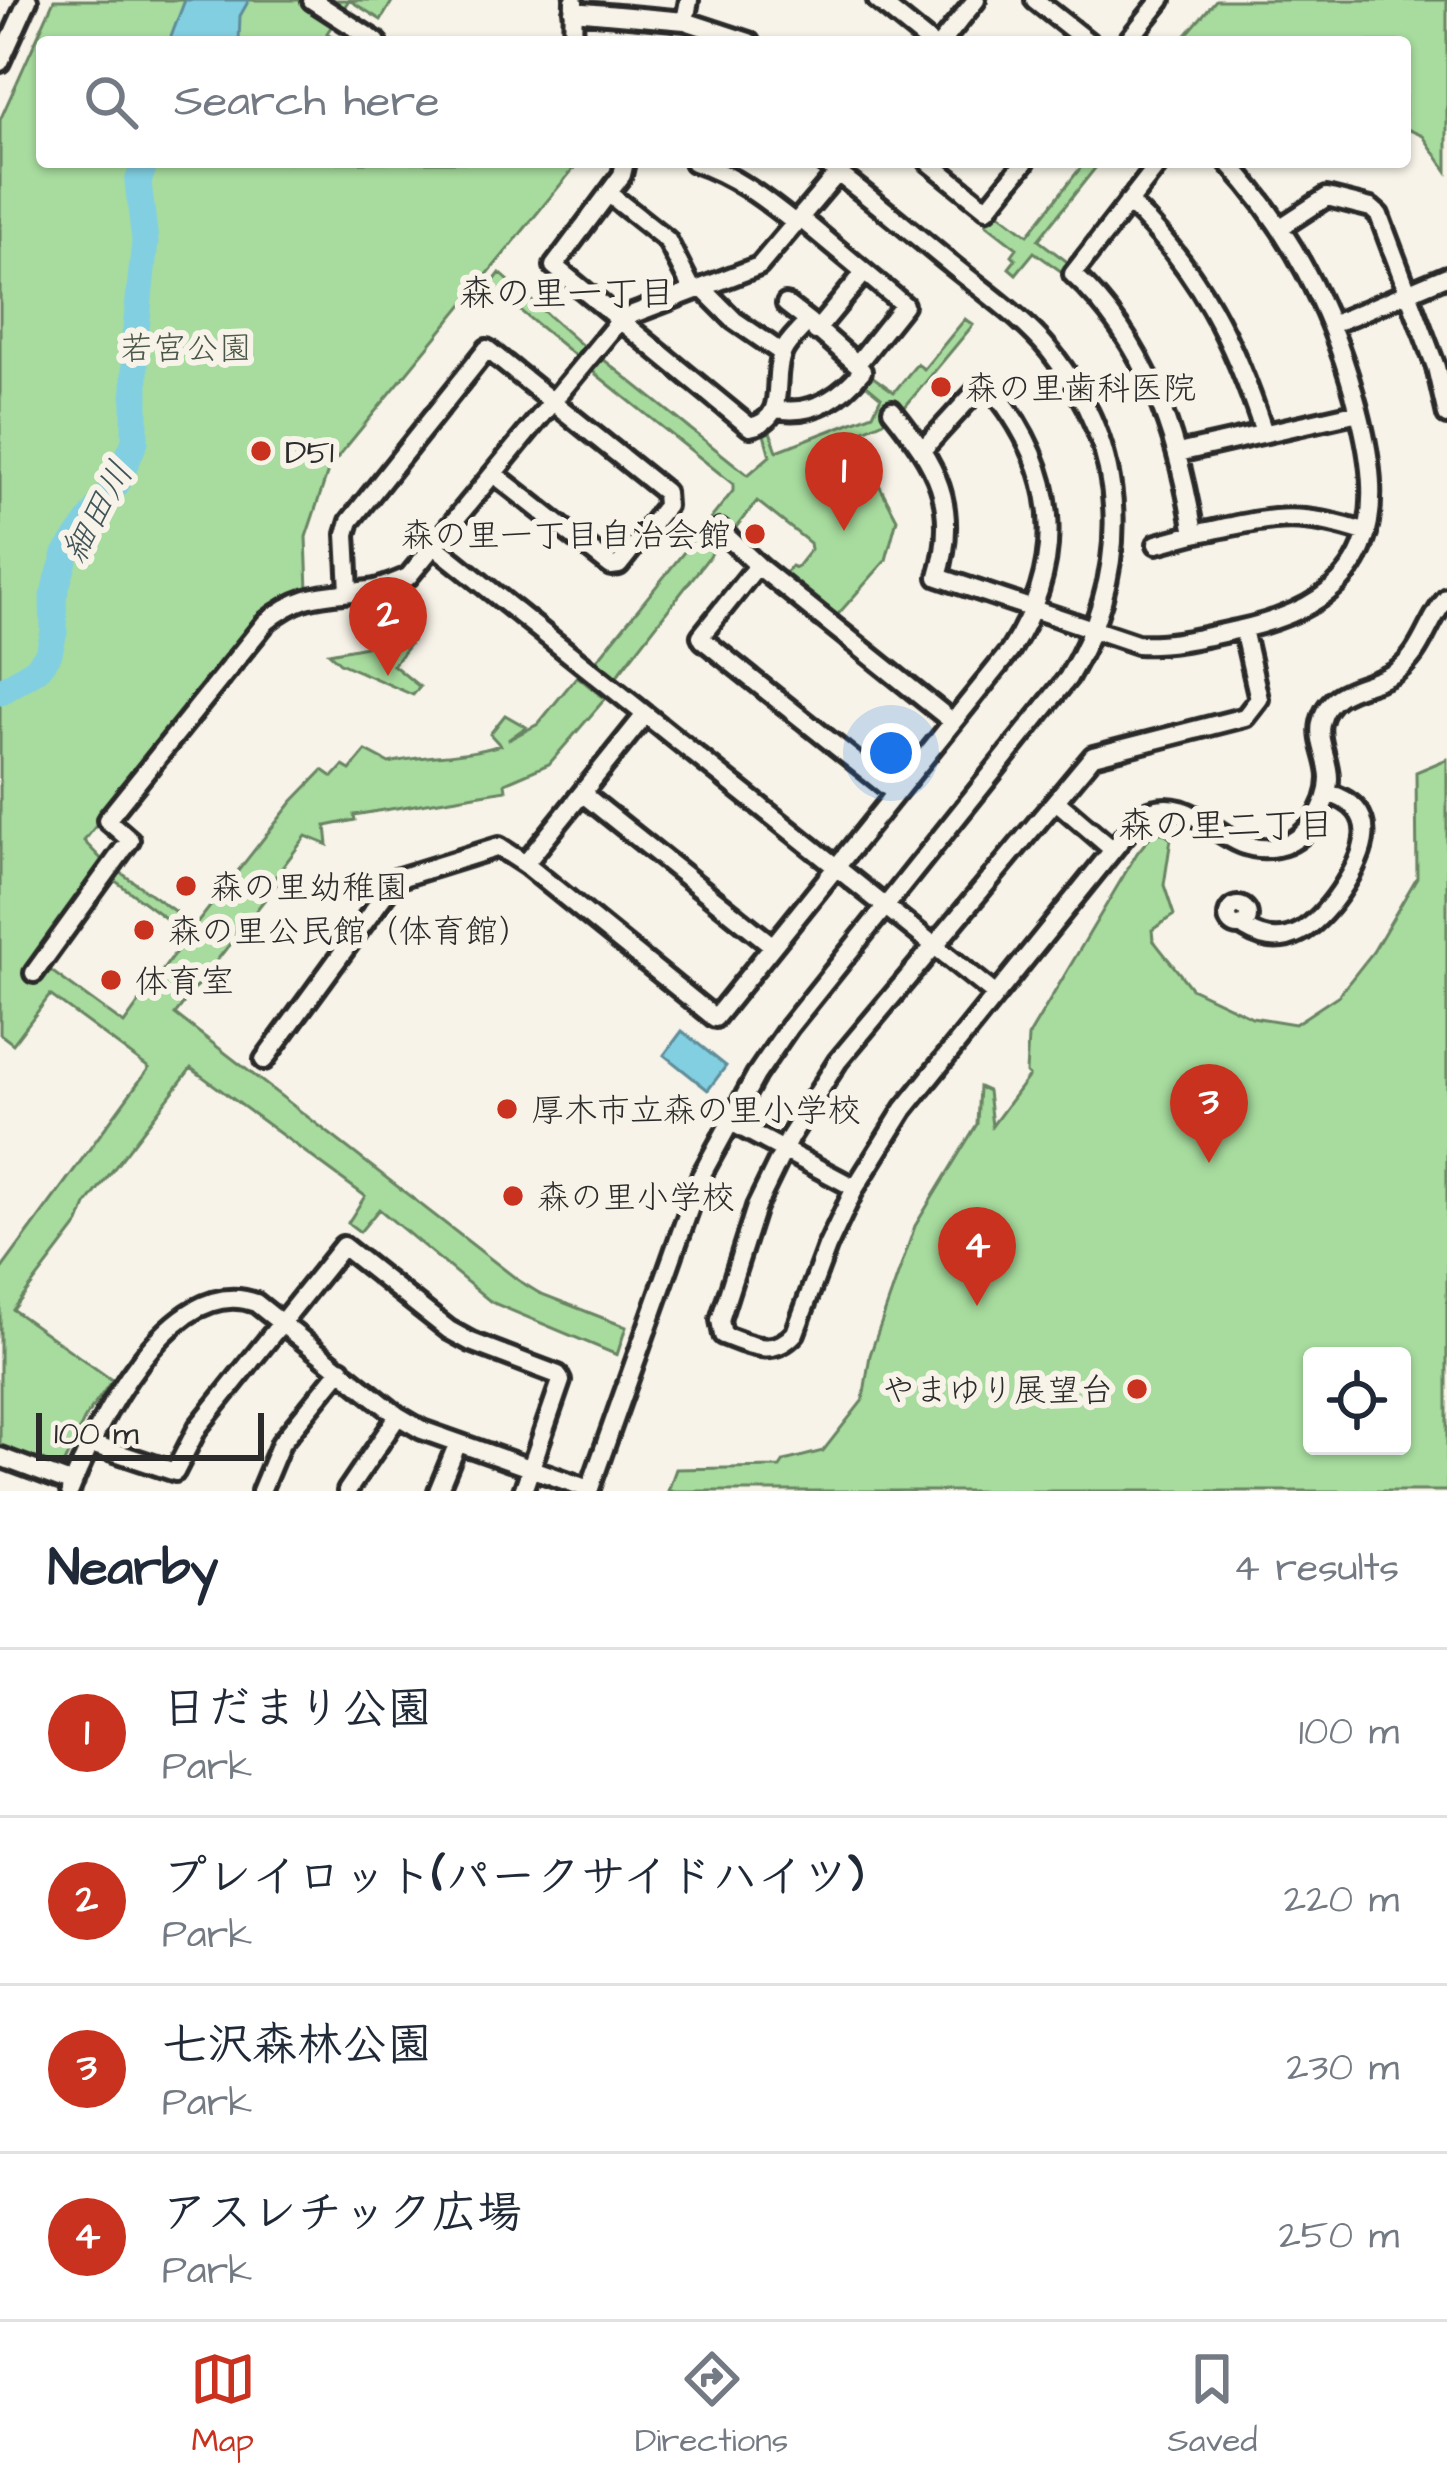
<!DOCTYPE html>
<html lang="en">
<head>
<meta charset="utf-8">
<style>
	body { margin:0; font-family:"Architects Daughter","Klee One",sans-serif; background:#f2f2f3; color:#1f2937 }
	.controls { position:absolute; right:36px; bottom:36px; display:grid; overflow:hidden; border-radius:12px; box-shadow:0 3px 9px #0004 }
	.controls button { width:108px; height:108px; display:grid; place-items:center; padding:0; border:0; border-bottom:3px solid #e0e1e3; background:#fff; color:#1f2937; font:60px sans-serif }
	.scale { position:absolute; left:36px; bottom:30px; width:228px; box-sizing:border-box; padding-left:12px; border:6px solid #2b2b2b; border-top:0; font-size:33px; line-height:42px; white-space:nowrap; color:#2b2b2b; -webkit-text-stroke:9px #f7f3e8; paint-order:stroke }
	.you { position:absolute; left:891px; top:753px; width:42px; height:42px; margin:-30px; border:9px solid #fff; border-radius:50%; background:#1a73e8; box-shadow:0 0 0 18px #1a73e833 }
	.badge { display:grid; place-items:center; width:78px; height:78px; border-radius:50%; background:#c8321e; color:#fff; font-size:39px; font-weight:700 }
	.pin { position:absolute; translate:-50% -99px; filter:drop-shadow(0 3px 6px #0008) }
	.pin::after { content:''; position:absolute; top:63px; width:42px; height:36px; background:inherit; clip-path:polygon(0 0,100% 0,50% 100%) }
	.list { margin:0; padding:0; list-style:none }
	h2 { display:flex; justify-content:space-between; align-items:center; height:156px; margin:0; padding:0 48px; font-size:51px }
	h2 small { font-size:39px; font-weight:400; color:#747a83 }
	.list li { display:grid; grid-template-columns:78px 1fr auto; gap:36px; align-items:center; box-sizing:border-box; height:168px; padding:0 48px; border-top:3px solid #e0e1e3 }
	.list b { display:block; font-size:45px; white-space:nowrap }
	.list p { margin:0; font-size:39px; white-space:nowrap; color:#747a83 }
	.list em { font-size:39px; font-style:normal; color:#747a83 }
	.icon { flex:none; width:66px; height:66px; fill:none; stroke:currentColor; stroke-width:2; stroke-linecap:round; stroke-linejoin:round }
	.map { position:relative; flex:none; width:1447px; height:1491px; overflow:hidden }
	.search { position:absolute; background:#fff; box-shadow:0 3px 9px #0004; left:36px; right:36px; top:36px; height:132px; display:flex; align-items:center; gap:30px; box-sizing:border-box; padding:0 42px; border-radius:12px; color:#747a83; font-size:45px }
	.sheet { height:828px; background:#fff }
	nav { display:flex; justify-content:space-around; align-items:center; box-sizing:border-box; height:168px; border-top:3px solid #e0e1e3; background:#fff; font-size:33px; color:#747a83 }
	nav a { display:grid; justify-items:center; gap:6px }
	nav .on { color:#c8321e }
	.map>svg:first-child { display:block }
</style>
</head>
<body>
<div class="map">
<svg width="1447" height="1491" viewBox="0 0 1447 1491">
	<rect width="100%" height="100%" fill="#f7f3e8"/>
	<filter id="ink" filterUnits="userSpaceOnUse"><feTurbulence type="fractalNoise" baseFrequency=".00833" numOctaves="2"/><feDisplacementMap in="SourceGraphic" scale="24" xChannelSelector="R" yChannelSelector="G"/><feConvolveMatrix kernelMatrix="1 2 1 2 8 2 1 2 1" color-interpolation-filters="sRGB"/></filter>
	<g filter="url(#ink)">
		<!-- green -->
		<path fill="#a7dc9e" stroke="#698464" stroke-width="3" fill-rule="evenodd" d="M54,0h339l-12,20 -32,-20 -22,33 13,9h-298v120h537l-250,306 -23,69 2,53 -44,23 -180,228 20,21 -68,98 88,64 64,-89 -74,-55 6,-8 75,54 97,-124 31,-32 10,7 10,-11 7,4 16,-19 23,12c37,-9 75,-6 111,-18l-10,-11 15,-19 21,12 -18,13 30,-16 39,-48 28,23 -56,65 -44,19 1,7 -152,25 1,5 -29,6 2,19 -22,-9 -34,45 4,4 -101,129 343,266 21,13 87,34 -9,28 -126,-53 -112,-93 -19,23 -12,-9 17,-27 -174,-128 -105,137 -7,18 -66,87 99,70 -27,38 -26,56 -59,-9v-194l149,-203 -99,-73 -37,49 -13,-10v-914z
			M1216,0h231v171l-24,-35 -18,-8v-86h-204l-4,-6 2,6h-19z
			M1085,162h15l-62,78 31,23 -7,9 -28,-20 -18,22 -7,-6 7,-9 -4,-4 5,-7 -31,-24 9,-14 33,25z
			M500,273l85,75 -7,10 -88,-72z
			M965,319l8,6 -74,89 -46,21 44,84 -11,41 -53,60 -51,-43 9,-11 5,2 15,-19 -1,-6 -53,-42 -32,40 -3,-1 -109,141 -20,-16 140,-174v-7l-141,-113 11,-12 145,116 22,-19 -7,-25 5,-5 9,25 96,-37 8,-17 -18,-15 6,-8 25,18 23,-28 7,5z
			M409,638l3,3 -19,24 27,22 -7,8 -73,-32 -11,-10z
			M1447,759v732h-779l8,-22 104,-2 4,-6 39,-10 40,-51 7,-45 45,-129 62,-102 2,-37 9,4 4,35 37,-50 -3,-3 2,-36 109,-184 16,-20h10l8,6 -7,46 10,30 -22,15 1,10 38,48 61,29 43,7 44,-29 34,-43 44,-75 -1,-105zM1312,1356h90v90h-90z"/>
		<!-- water -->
		<path fill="#82cfe2" stroke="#5f8d99" stroke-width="3" d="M185,0h64l-9,16 -1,26h-70z
			M682,1031l44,35 -18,24 -44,-35z"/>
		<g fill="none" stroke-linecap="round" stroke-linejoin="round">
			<!-- river -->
			<path stroke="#82cfe2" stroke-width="27" d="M0,692l36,-22 13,-17 5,-21 -1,-35 13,-43 52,-73 17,-40v-102l10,-98 -7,-59 7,-20"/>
			<!-- minor casing -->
			<g stroke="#2b2b2b" stroke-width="26">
				<path id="minor" d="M312,0l65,42
					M877,0l52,42
					M1035,0l53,42
					M573,11l112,10 64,21
					M685,21l4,-21
					M573,42l1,-41
					M942,42l34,-42
					M1127,42l34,-42
					M0,62l28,-62
					M625,162l-3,13 -68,91 196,161c40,-9 20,-47 33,-75 4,-10 17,-21 25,-31l-22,-17
					M694,162c39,13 70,36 102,62
					M929,162l58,47 38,-47
					M1160,162l-87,112c75,69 105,162 121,260 74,-15 98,-26 173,-1
					M609,194l58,46 26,51
					M1128,202c70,65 107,141 136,231
					M801,219l103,86 -47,59 -49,-43
					M1281,227l46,-30 44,11 8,7 57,152 11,48
					M703,289l31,31 48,33
					M1333,324l114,-48
					M816,331l48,-58
					M776,409c36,7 64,-11 86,-38l-5,-7
					M892,410c44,55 68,94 46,167l199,67c34,2 67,-7 100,-14 141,-30 153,-112 117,-236 -25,-88 -63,-164 -126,-232
					M1178,453l181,-41
					M720,530l42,39
					M1157,544l37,-10
					M436,547l560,448
					M349,591l-3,-57 4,-13 137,-172 178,143 1,14 -47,59 -8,1 -117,-92
					M1243,629l16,70 -14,18 -152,39 -255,305 -48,76 -34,70 -36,113 3,15c27,10 50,23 72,-2l32,-86 28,-59 49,-79 238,-295c55,-27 79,45 135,33 29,-5 52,-41 52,-69 0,-18 -12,-37 -8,-55 8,-37 48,-34 73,-50 29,-19 32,-51 53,-75
					M644,716l-119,148 190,154 295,-367c59,-93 49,-183 -21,-266l-10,3 -55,60
					M895,793l-192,-153 -2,-4 52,-65 9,-2 191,153
					M583,794l190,152
					M1056,801l56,48
					M1228 916a10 10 0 1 1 20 0a10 10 0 1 1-20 0Z
					M1245,924l1,5c41,25 71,-4 94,-37 24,-36 45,-82 -12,-99
					M34,973l96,-133 -23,-20 159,-198c38,-31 59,-26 104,-32 13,-2 26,-8 38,-13l206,-250 19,-13 126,-48 88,-104
					M264,1060l132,-181 103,-32 26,17
					M729,1121l126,67
					M88,1443l87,29 23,-45 145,-181 106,84 22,12 87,33 3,6 -38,110
					M0,1457l65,24
					M70,1491c24,-63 101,-220 186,-188l142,113 24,14 167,59
					M261,1491l20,-48 60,-74
					M347,1491l51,-75
					M438,1491l19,-46
					M589,1491l112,-315 55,-101 33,-48 279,-349c64,-108 63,-227 -18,-327 -27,-33 -64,-58 -97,-85 -43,-35 -85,-71 -130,-104"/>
			</g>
			<!-- minor -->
			<use href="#minor" stroke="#f7f3e8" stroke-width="16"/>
		</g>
	</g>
	<!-- markers -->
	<g fill="#c8321e" stroke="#f7f3e8" stroke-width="4.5">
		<circle cx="941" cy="387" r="12"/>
		<circle cx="261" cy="451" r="12"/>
		<circle cx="755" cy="534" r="12"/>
		<circle cx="186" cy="886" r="12"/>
		<circle cx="144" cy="930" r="12"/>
		<circle cx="111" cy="980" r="12"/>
		<circle cx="507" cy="1109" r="12"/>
		<circle cx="513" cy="1196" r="12"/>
		<circle cx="1137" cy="1389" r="12"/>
	</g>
	<g text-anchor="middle" stroke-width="12" stroke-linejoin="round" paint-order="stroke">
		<!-- park labels -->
		<g font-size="33" fill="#4a5748" stroke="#f7f3e8">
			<text x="186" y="359">若宮公園</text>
		</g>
		<!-- poi labels -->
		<g font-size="33" fill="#2b2b2b" stroke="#f7f3e8" text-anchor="start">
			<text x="965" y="399">森の里歯科医院</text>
			<text x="285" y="463">D51</text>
			<text x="731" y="546" text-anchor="end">森の里一丁目自治会館</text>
			<text x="210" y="898">森の里幼稚園</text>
			<text x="168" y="942">森の里公民館（体育館）</text>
			<text x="135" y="992">体育室</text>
			<text x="531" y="1121">厚木市立森の里小学校</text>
			<text x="537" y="1208">森の里小学校</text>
			<text x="1113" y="1401" text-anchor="end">やまゆり展望台</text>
		</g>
		<!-- neighbourhood labels -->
		<g font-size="36" fill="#2b2b2b" stroke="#f7f3e8">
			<text x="567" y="305">森の里一丁目</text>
			<text x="1226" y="837">森の里二丁目</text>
		</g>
		<!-- water labels -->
		<g font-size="36" font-style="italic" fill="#415459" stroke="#f7f3e8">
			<text transform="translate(96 511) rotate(-61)" y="13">細田川</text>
		</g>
	</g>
</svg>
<div class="controls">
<button><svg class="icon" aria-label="locate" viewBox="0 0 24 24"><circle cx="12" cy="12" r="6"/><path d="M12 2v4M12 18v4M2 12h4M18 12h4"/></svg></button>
</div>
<div class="scale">100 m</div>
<div class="you"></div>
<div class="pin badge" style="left:844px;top:531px">1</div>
<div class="pin badge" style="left:388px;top:676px">2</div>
<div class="pin badge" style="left:1209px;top:1163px">3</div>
<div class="pin badge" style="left:977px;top:1306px">4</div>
<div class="search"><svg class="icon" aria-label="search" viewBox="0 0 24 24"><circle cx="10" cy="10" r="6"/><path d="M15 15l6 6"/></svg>Search here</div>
</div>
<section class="sheet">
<h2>Nearby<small>4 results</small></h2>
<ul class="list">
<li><span class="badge">1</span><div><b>日だまり公園</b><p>Park</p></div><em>100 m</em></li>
<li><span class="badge">2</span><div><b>プレイロット(パークサイドハイツ)</b><p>Park</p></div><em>220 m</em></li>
<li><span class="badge">3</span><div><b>七沢森林公園</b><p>Park</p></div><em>230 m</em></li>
<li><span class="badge">4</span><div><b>アスレチック広場</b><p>Park</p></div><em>250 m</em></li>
</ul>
</section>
<nav>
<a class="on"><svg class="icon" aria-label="map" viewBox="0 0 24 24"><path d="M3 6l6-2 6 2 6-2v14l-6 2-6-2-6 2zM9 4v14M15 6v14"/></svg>Map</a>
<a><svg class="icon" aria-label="directions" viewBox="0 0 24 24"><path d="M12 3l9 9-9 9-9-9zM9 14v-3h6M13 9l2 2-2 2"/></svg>Directions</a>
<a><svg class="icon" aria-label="saved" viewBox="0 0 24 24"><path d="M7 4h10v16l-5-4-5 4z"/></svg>Saved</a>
</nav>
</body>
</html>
